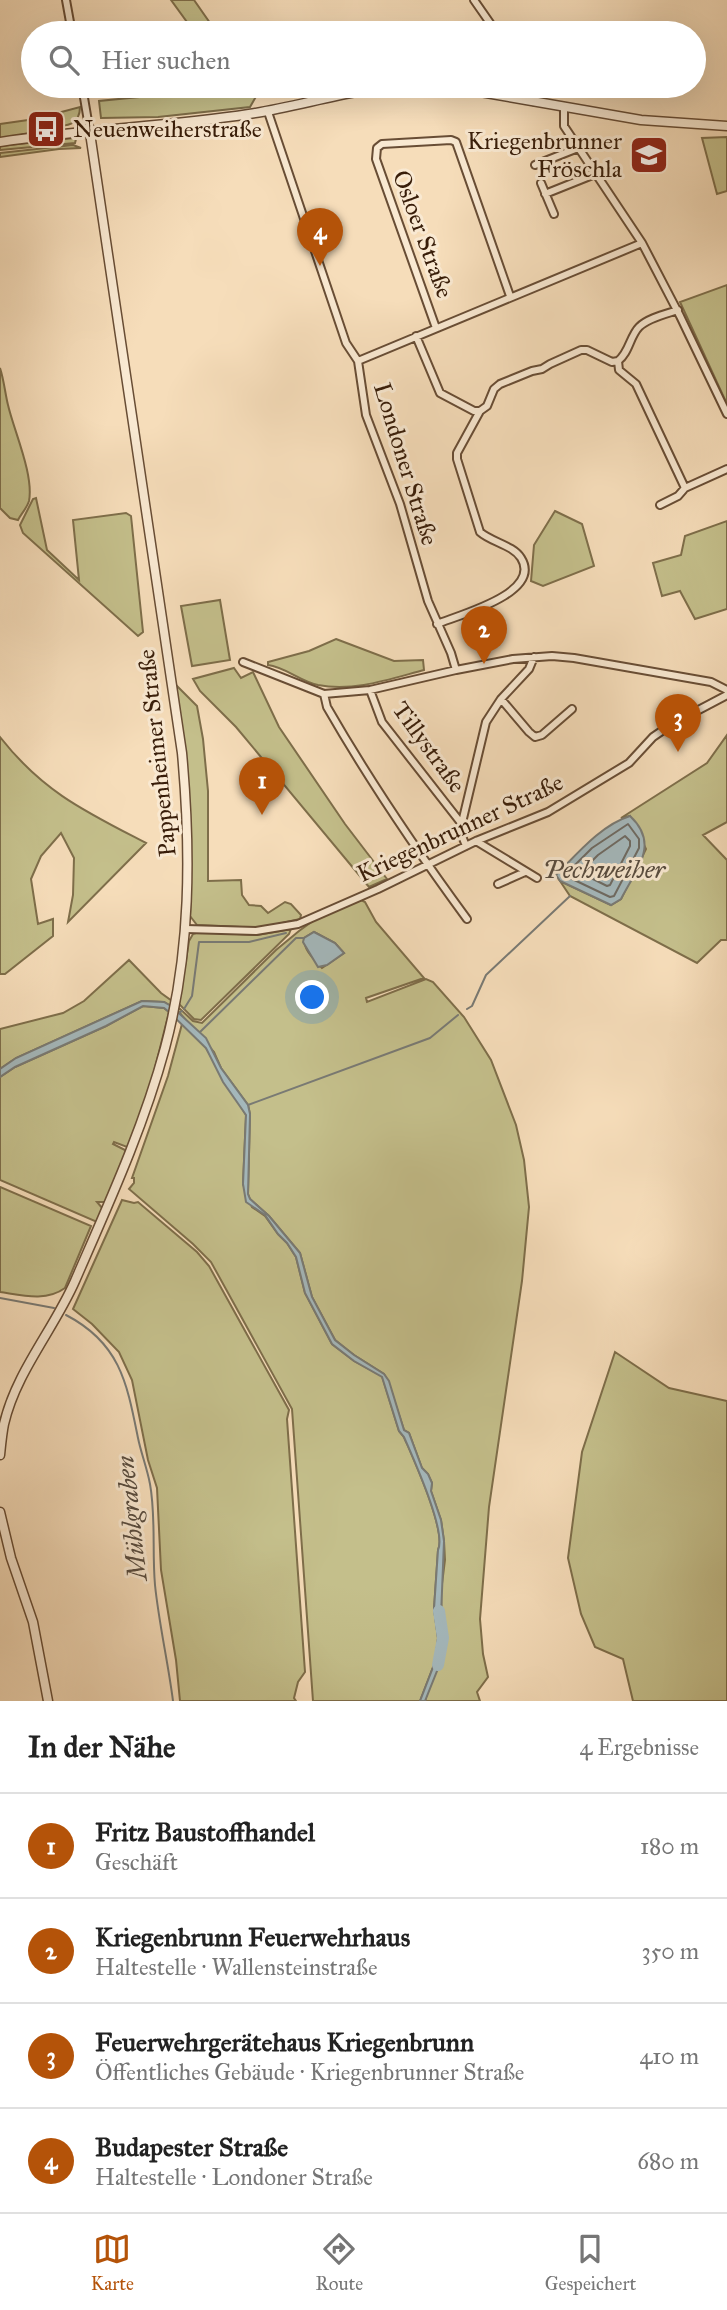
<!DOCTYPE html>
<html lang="de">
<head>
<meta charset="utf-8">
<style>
	body { margin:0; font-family:"IM FELL Great Primer",serif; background:#f6f6f6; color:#222 }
	.you { position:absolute; left:313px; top:998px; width:24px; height:24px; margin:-18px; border:5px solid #fff; border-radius:50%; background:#1a73e8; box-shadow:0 0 0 10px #1a73e833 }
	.badge { display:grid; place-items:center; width:46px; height:46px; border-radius:50%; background:#b45309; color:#fff; font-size:23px; font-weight:700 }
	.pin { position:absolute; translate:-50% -58px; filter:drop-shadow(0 2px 4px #0008) }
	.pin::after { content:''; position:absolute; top:37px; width:24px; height:21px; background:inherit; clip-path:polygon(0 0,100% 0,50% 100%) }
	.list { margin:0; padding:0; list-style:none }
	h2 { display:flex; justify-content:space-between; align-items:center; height:91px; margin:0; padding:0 28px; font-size:30px }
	h2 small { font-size:23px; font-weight:400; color:#767676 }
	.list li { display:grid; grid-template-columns:46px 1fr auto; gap:21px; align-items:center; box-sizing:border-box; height:105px; padding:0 28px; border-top:2px solid #e0e0e0 }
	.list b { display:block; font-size:26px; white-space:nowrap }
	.list p { margin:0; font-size:23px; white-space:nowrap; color:#767676 }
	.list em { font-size:23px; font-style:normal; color:#767676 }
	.icon { flex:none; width:38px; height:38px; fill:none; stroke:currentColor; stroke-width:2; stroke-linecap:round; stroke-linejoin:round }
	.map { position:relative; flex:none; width:727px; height:1701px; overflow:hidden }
	.search { position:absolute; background:#fff; box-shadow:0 7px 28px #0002; left:21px; right:21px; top:21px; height:77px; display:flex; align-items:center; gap:18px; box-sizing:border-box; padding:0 24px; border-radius:38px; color:#767676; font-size:26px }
	.sheet { height:511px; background:#fff }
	nav { display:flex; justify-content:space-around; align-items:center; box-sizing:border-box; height:98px; border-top:2px solid #e0e0e0; background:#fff; font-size:19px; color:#767676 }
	nav a { display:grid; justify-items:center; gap:4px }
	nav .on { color:#b45309 }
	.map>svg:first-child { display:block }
</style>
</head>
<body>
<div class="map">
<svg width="727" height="1701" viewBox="0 0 727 1701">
	<rect width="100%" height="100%" fill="#f6ddba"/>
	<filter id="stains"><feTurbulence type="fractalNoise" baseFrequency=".00286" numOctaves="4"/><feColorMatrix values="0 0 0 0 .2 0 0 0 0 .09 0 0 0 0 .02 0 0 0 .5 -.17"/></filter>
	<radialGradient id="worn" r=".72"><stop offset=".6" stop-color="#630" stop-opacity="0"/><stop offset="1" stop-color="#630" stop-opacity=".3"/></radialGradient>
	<!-- green -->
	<path fill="#c4bf8b" stroke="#7e6e4a" stroke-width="2" fill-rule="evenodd" d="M171,0h23l23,33h-22z
		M192,86h60l6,7 -8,14 -92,10 -57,1 -2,-17 81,-8z
		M80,107c0,21 -18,19 -34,20l-1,3 -45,9v-15l35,-5z
		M727,137v54l-10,3 -15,-56z
		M74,138l2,1 -1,4 -75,7v-4z
		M73,145l8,3 -22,1 -59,8v-4z
		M727,285v116l-1,1 -46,-100z
		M0,368c4,12 5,25 8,37 6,26 26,70 21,96 -2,7 -8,13 -11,19l-8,-2 -10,-10z
		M36,498l11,52 32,30 -6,-60 53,-7 5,3 12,116 -5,4 -115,-103 -3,-8 13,-26z
		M555,511l27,13 12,42 -51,20 -12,-5 3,-36z
		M727,521v88l-32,10 -15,-28 -18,5 -9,-33 28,-8 4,-19z
		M220,600l10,60 -38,6 -11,-60z
		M336,639l58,22 29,-1 1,10c-34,9 -70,22 -106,15 -18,-4 -33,-18 -50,-20v-3l41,-11z
		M234,668l7,10 12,-6 26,55 66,97 42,55 -18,8 -133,-160 -36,-36 -7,-12z
		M176,685l21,21 6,33 5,52v90l33,-1 1,15 7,10 12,1 7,7 17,-11 6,2 10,11 -1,4 -40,9 -63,-3 -7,-9c4,-79 -3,-153 -14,-231z
		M727,735v87l-24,13 24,25v80h-6l-24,23 -127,-67 -10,-15 51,24 10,-6 25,-50 -16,-33 -9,2 86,-55z
		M0,737c43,55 86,75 146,106l-78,79 5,-27 1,-37 -13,-25 -20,23 -10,23 7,45 15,-5v17l-48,38h-5z
		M361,900l4,2 11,20 48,56 -58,20 1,4 59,-23 7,3 31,35 27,43 25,65 8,35 5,47 -7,74 -33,226 -9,112 3,35 5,23 -11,15 3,9h-55l17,-63 -1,-46 4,-32 -1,-19 -3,-21 -10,-29 1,-8 -4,-9 -6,-6 -13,-35 -5,-3 -16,-49 -4,-7 -30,-19 -19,-15 -23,-43 -12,-44 -31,-37 -19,-17 -2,-5 2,-80 -2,-9 -27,-37 -7,-16 -36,-41v-4l15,14 9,2 74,-73 23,-19 18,-13zM314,932l21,11 9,10 -22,15c-9,-10 -18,-17 -18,-30z
		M291,929l-2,5 -88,86 -7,-1 -15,-15 10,-63 4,-7 6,-2 58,3z
		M129,960l32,33 11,8 -1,5 -7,-4 -22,-1 -126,57 -16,11v-40l63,-16 21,-12z
		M143,1006l21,2 5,4 -16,64 -23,69 -3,2 -13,-5 -1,2 12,6 1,4 -20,48h-9l6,7 -6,13 -97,-42v-103l15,-10 91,-41z
		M182,1024l24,24 40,67 -3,69 9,23 13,9 13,18 9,9 9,14 9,36 27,51 22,17 28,15 17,55 5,6c9,21 43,95 34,113l-4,59 4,29 -3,24 -15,39h-107l-21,-292 -81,-147 -18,-18 -64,-55 5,-6v-5h-2l36,-102z
		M0,1187l91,39 -26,62c-19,14 -44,7 -65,4z
		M122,1200l12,3 4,-1 59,50 12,14 80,144 -2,9 18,253 -7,10 -4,16 2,3h-116l-4,-41 -15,-90 -4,-82 -9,-28 -16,-80 -13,-28 -27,-28 -19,-15z
		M615,1352l54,36 58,13v300h-94l-10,-42 -28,-12 -14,-33 -13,-56 14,-106z"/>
	<!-- water -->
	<path fill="#a4b8bc" stroke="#797a74" stroke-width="2" d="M630,816c30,28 7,52 -9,83l-10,6 -51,-24 -4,-6c21,-21 45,-50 74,-59z
		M314,932l21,11 9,10 -17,12 -9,2 -15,-25 1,-4z
		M142,1001l22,1 7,4 35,32 15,30 27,37 2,9 -2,80 2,5 19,17 31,37 12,44 23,43 19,15 30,19 5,7 15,49 5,3 13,35 6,6 4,9 -1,8 10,29 3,21 -5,125 -14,35h-5l15,-39 3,-24 -4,-29 4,-59c9,-18 -25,-92 -34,-113l-5,-6 -17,-54 -28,-16 -22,-17 -27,-51 -9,-36 -9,-14 -9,-9 -13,-19 -19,-13 -3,-18 3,-69 -23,-33 -17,-34 -37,-36 -5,-4 -21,-2 -37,20 -91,41 -15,10v-8l16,-11z"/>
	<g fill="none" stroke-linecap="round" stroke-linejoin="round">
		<!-- shore -->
		<path stroke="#6e6a62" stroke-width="2" d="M628,824l11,15v9l-25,48 -4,1 -42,-20v-5l24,-24z
			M625,836l5,5v5l-20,39 -3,1 -24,-12v-4l15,-15z"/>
		<!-- stream -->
		<path stroke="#797a74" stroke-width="2" d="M184,1009l8,-13 7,-54h50l37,-9
			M467,1009l5,-3 14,-31 84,-79
			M179,1013l3,-2
			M200,1032l96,-94h8
			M248,1105l182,-67 28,-23
			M0,1298l54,10
			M66,1315c54,28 61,68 72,123 3,15 9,30 12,46 6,33 2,68 5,101 4,39 13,77 18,116"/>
		<!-- river -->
		<path stroke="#a4b8bc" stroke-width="12" d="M438,1665l5,-27 -4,-27"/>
		<!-- minor casing -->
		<g stroke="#684d35" stroke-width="10">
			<path id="minor" d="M66,0l6,33
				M474,0l23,33
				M82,86l8,47
				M533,86l2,16
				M564,108v18l78,117 38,73 47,98
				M268,112l78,231 12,18 8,54 34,89 28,97 23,52 5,17
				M535,165l43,-17
				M541,183l13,31
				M545,194l50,-20
				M436,328l-60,-169 1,-11 5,-4 69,-4 5,2 54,154
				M416,336l24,57 34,18h6
				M358,361l284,-118
				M618,361c11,-8 12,-25 21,-34 9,-9 27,-13 39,-17
				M660,505l18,-9 7,-8 42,-19
				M437,624c22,-9 106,-31 84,-66 -8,-13 -30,-16 -41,-26l-23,-73v-6l23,-42 7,-5 7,-17 6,-5 32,-13 10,-2 8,-5 31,-14h6l25,12 6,-1 1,9 17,14 49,104
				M243,662l81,32 46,-4 86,-20 57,-11 39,-3 22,2 137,24 16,8
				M370,690l12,32 79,101
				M324,694l3,13c42,73 90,144 140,212
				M501,699l28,33 6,5 7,-2 30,-26
				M476,841l61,37
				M466,846l-6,-15 26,-109 15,-23 28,-30 5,-12
				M498,884l27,-12
				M186,929l70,2 42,-7 80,-35 98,-48 72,-29 81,-49 24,-26 19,-13 55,-29"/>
		</g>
		<!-- tertiary casing -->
		<g stroke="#684d35" stroke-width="11">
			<path id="tertiary" d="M431,86l26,2 184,32 86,6
				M0,142c83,-13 166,-15 249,-28 54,-8 107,-27 162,-28
				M0,1455c1,-10 2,-21 4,-31 12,-52 50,-95 71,-143 33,-76 68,-152 90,-233 26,-97 26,-196 17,-295l-92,-620
				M0,1512l11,46 22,64 15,79"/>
		</g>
		<!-- minor -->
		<use href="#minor" stroke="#f9e9d2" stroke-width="6"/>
		<!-- tertiary -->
		<use href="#tertiary" stroke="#f9e9d2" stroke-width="8"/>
	</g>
	<!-- icons -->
	<defs>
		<g id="bus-square" transform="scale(2.0125)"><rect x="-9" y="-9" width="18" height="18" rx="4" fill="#8f2418" stroke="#f9e9d2"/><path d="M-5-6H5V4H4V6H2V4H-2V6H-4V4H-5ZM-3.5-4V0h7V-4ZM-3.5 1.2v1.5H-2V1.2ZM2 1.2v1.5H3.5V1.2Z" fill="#fff"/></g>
		<g id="school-square" transform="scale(2.0125)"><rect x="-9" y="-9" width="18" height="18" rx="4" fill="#8f2418" stroke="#f9e9d2"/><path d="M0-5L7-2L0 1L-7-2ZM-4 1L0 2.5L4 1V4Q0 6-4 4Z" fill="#fff"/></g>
	</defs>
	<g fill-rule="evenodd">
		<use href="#bus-square" x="46" y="129"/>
		<use href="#school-square" x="649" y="155"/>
	</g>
	<g text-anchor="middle" stroke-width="6" stroke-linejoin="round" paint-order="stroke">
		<!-- poi labels -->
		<g font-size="24" fill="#381d09" stroke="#f9e9d2" text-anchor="start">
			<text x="73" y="137">Neuenweiherstraße</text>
			<text x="622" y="149" text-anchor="end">Kriegenbrunner<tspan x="622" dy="28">Fröschla</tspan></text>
		</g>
		<!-- street labels -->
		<g font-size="24" fill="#381d09" stroke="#f9e9d2">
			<text transform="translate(423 234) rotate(70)" y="8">Osloer Straße</text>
			<text transform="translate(406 464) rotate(73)" y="8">Londoner Straße</text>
			<text transform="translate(429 747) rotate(54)" y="8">Tillystraße</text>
			<text transform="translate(157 753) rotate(-96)" y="8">Pappenheimer Straße</text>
			<text transform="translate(460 828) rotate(-25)" y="8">Kriegenbrunner Straße</text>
		</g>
		<!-- water labels -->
		<g font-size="26" font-style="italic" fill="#584c3f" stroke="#f9e9d2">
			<text x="604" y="878">Pechweiher</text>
			<text transform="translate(131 1518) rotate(-96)" y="9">Mühlgraben</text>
		</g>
	</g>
	<rect width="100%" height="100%" filter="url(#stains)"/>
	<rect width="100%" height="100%" fill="url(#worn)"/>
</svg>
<div class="you"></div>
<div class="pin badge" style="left:262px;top:815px">1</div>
<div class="pin badge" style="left:484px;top:664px">2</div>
<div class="pin badge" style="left:678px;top:752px">3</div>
<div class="pin badge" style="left:320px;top:266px">4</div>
<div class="search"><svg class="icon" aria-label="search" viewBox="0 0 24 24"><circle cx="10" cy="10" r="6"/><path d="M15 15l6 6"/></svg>Hier suchen</div>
</div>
<section class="sheet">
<h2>In der Nähe<small>4 Ergebnisse</small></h2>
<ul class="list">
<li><span class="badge">1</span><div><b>Fritz Baustoffhandel</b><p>Geschäft</p></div><em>180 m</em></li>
<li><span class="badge">2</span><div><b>Kriegenbrunn Feuerwehrhaus</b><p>Haltestelle · Wallensteinstraße</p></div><em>350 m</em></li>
<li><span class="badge">3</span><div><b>Feuerwehrgerätehaus Kriegenbrunn</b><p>Öffentliches Gebäude · Kriegenbrunner Straße</p></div><em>410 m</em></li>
<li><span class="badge">4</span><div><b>Budapester Straße</b><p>Haltestelle · Londoner Straße</p></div><em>680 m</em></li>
</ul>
</section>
<nav>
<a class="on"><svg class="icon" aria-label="map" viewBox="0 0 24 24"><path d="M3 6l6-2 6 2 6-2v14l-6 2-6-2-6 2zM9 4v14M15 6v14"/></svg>Karte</a>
<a><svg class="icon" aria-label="directions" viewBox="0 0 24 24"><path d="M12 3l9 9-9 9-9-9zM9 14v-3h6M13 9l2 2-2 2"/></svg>Route</a>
<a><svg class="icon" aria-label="saved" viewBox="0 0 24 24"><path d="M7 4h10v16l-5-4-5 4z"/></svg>Gespeichert</a>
</nav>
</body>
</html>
